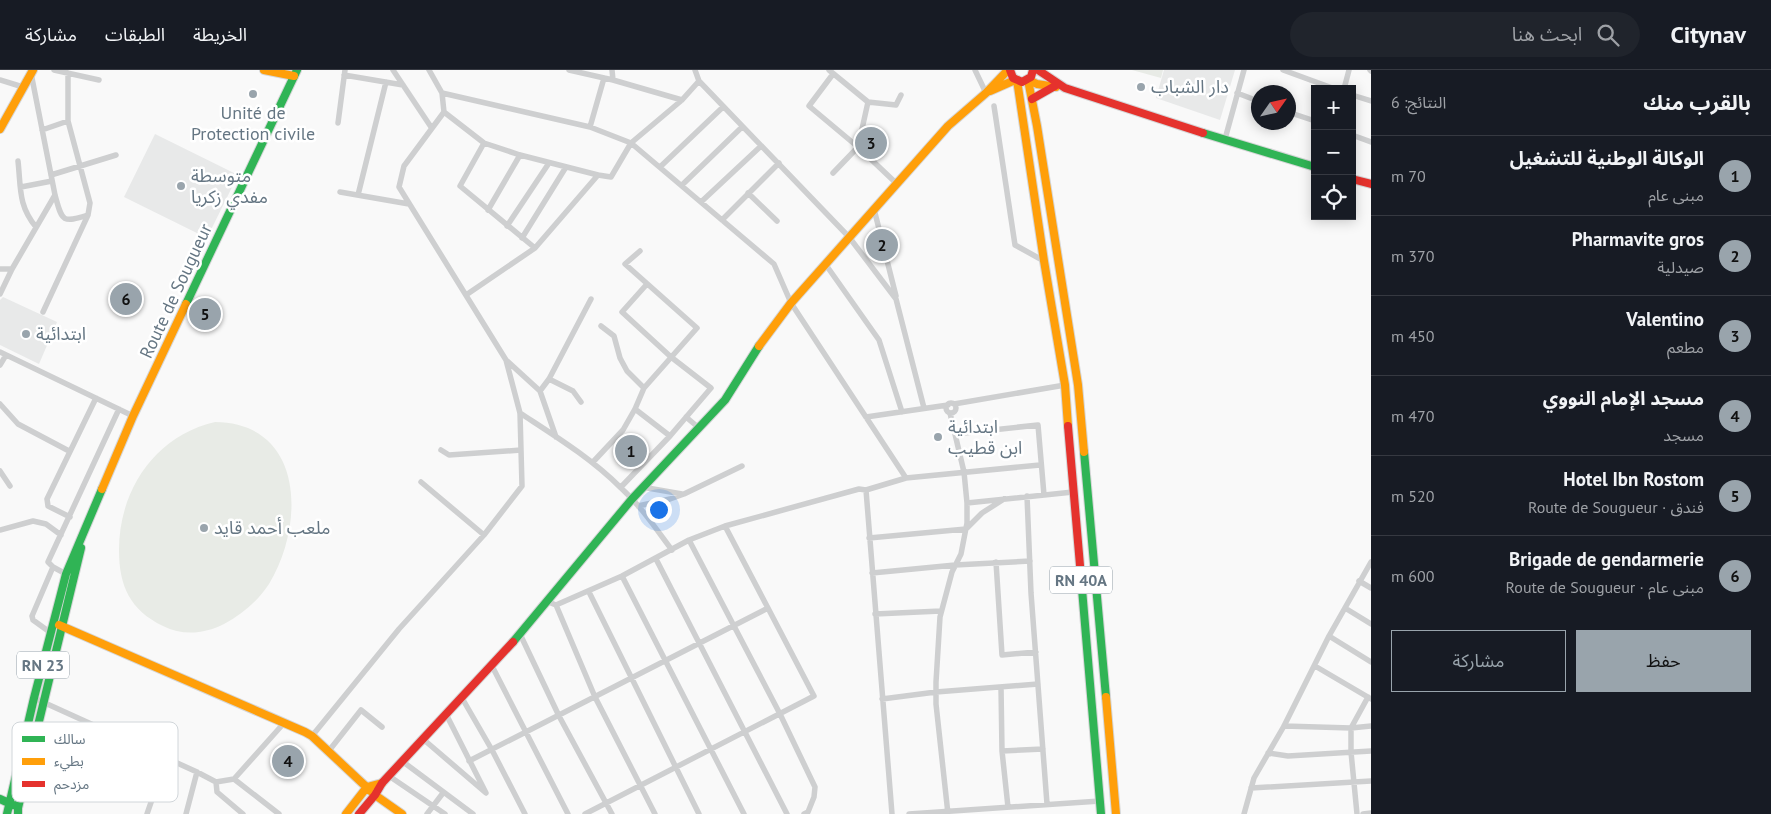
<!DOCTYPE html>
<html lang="ar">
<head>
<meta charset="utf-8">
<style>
	body { margin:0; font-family:"PT Sans","Noto Sans Arabic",sans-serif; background:#20242c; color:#f1f3f6; direction:rtl }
	.controls { position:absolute; right:15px; top:15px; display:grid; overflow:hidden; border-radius:0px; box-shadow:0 2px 12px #0003 }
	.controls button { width:45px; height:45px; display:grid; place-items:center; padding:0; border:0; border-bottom:1px solid #363941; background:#171b24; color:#f1f3f6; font:25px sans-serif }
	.compass { position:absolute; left:1251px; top:15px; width:45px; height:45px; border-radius:50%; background:#171b24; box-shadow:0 2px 12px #0003; rotate:56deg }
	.you { position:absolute; left:658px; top:439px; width:18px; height:18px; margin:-12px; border:4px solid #fff; border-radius:50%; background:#1a73e8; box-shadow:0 0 0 8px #1a73e833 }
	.badge { display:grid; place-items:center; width:32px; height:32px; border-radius:50%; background:#99a4ac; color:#111; font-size:16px; font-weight:700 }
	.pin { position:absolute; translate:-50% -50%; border:2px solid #fff; box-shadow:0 1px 5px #0006 }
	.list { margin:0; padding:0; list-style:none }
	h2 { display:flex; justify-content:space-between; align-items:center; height:65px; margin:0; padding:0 20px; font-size:21px }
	h2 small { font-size:16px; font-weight:400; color:#9ea1a6 }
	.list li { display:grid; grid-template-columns:32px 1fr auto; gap:15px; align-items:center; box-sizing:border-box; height:80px; padding:0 20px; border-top:1px solid #363941 }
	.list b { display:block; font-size:19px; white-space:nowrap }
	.list p { margin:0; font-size:16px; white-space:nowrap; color:#9ea1a6 }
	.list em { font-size:16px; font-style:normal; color:#9ea1a6 }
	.actions { display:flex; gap:10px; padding:15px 20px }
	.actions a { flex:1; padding:11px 0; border:1px solid #99a4ac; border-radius:0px; text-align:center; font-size:18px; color:#99a4ac }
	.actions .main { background:#99a4ac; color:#111 }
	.icon { flex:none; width:28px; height:28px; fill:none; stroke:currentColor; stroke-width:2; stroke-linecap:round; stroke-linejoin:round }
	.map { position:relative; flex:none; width:1371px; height:744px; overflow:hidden; direction:ltr }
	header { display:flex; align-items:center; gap:30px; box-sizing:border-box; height:70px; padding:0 25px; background:#171b24; border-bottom:1px solid #363941 }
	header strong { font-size:24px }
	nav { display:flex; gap:28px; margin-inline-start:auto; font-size:18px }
	.search { width:350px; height:45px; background:#20242c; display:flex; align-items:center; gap:12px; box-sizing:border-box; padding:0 18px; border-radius:28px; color:#9ea1a6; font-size:19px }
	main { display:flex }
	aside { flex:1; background:#171b24 }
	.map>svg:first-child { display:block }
</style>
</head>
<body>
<header>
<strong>Citynav</strong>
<div class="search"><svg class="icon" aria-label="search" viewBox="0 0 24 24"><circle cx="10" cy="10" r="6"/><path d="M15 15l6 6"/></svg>ابحث هنا</div>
<nav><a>الخريطة</a><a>الطبقات</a><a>مشاركة</a></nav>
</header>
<main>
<aside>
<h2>بالقرب منك<small>النتائج: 6</small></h2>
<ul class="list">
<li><span class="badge">1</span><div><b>الوكالة الوطنية للتشغيل</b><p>مبنى عام</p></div><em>70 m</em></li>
<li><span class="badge">2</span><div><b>Pharmavite gros</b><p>صيدلية</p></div><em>370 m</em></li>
<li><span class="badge">3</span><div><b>Valentino</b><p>مطعم</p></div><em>450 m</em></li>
<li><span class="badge">4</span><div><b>مسجد الإمام النووي</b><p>مسجد</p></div><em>470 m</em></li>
<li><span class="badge">5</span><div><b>Hotel Ibn Rostom</b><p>فندق · Route de Sougueur</p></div><em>520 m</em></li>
<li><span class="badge">6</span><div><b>Brigade de gendarmerie</b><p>مبنى عام · Route de Sougueur</p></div><em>600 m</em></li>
</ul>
<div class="actions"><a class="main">حفظ</a><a>مشاركة</a></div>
</aside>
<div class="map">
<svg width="1371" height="744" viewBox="0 0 1371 744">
	<rect width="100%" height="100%" fill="#f9f9f9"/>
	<!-- built -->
	<path fill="#e8e9e9" d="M1164,0h71l-15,50 -64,-22z
		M155,64l83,41 -31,63 -83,-41z
		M3,227l54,25 -18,42 -39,-19v-45z"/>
	<!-- park -->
	<path fill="#e8ebe6" d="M1132,0h31l-2,8z
		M215,352c90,1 90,103 54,162 -11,17 -27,30 -45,40 -20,10 -41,12 -61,2 -33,-16 -44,-40 -44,-76 0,-60 36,-114 96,-128z"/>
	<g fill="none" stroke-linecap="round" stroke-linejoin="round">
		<!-- fast casing -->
		<g stroke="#d5d6d7" stroke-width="10">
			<path id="fast" d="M1203,63l112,34
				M186,234l111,-234
				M1084,382l22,245
				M1081,507l20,237
				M513,572l119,-143 93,-99 34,-54
				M0,729l13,6
				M7,744l27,-116 32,-124 36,-85
				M18,744v-6l63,-260"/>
		</g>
		<!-- slow casing -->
		<g stroke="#d5d6d7" stroke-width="10">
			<path id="slow" d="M264,0l30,6
				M1017,10l27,181 21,124 3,41
				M1028,10l9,46 41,259 6,67
				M1029,10l8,4 19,3
				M990,21l25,-11
				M0,59l33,-59
				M759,276l32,-43 157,-177 38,-33 22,-23
				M102,419l31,-73 53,-112
				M59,555l246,107 7,4 63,59 27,19
				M1106,627l10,117
				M346,744l21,-27 15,-4"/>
		</g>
		<!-- jam casing -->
		<g stroke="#d5d6d7" stroke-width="10">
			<path id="jam" d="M1010,0l3,8 9,4 9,-5 2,-7
				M1038,0l27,18 138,45
				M1032,29l23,-13
				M1352,109l19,5
				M1068,356l13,151
				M359,744l16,-19 7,-12 131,-141"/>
		</g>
		<!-- street -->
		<path stroke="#cecfd0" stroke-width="5.5" d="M54,0l45,10
			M393,0l38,57
			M569,0l44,10 69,20
			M612,0l1,10
			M695,0l4,11 150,156 47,62 28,109
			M829,0l39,32 28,3 5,-10
			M975,0l11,23
			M1283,0l52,19
			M1370,0l1,1
			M31,3l24,122c7,25 6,29 33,20
			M833,4l-24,32 49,41 -25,26
			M344,5l59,10
			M0,10l23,7
			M1344,19l5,-19
			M442,23l148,34 41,16 143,121 17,39 115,175
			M1237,23l21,8
			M1352,25l19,6
			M868,32l-10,45 38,36
			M994,36l21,139 29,16
			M444,42l40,31 36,12 78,20
			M1288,42l27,9
			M338,53l7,-53
			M590,57l14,-49
			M42,60l26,-9
			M1352,65l19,7
			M1225,69l19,-69
			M484,73l-24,43 75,62
			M18,91c3,27 0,44 18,66
			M660,97l63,-60
			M51,105l65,-20
			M682,115l60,-58
			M21,117l31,-6
			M340,122l69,12
			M748,123l29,28
			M358,125l28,-113
			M701,132l60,-56
			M874,139l22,87
			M488,140l32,-55
			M722,150l57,-57
			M507,156l42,-63
			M522,168l44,-71
			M826,195l53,75 23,72
			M0,199h12
			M0,224l12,-25 43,-74
			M466,225l69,-47 63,-73 13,2 20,-34 51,-43 17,-19
			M43,242l45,-97 2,-12 -22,-82v-48
			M601,256l13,10 6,22 7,13 17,17
			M0,282l133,64
			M506,290l34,31 16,46
			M0,295l6,-10
			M549,309l24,12 8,11
			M540,321l9,-12 42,-80
			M946 338a5 5 0 1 1 10 0a5 5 0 1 1-10 0Z
			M0,334l18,20 51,27
			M954,334l111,-19
			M635,339l35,27
			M520,343c35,23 71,45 101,75 20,18 35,41 51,62
			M686,347l13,11
			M866,347l82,-12
			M955,364l83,-9 6,70
			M441,380l8,5 72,-5
			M593,392l30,-32 12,-21 9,-21 53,-60 -72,-64 15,-13
			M0,401l10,15
			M421,412l63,53
			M621,417l49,-51 41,-48 -40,-31 -49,-45 25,-28
			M642,417l40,7
			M866,420l26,324
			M1027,426l4,97 16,211
			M967,433l106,-11
			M638,436l32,-7 14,-5 58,-28
			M70,447l-22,-11 -1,-7 49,-101
			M0,460l33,-9 13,3 15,11
			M869,468l97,-9 16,-16 22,-14
			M689,470l91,174 35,73 -1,10 -6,15 -4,2
			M656,489l131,255
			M996,492l6,93 34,-3
			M872,503l83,-8 75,-4
			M66,504l-13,-7 -5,-5 71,-153
			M622,506l122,238
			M1359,511l12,7
			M589,522l110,222
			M546,531l10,4 66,-29 67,-36 36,-14 134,-37 7,1 40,-12 134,-13
			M556,535l39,92 60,117
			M1345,538l26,16
			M875,544l66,-3
			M51,563l-18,-13 -1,-4 21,-49
			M520,564l39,82 53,98
			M1329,566l42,26
			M492,596l76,148
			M1315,596l56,33
			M1001,617l1,64 6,56
			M34,628l163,74 19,10 18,-3 45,35
			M462,628l30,52 33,64
			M882,629l54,-7 102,-8
			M1284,656l67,2 20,-2
			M312,666l87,-107 85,-94 38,-49 -2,-73 -14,-53 -107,-173 5,-21 40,-54 -2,-19 -13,-23
			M423,669l63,54 -40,-79
			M1002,681l41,-2
			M328,682l33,-42 21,17
			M1268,683l20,3 83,-5
			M402,691l71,53
			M469,691l299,-153
			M389,706l56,38
			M234,709l50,-56
			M216,712l1,10 26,22
			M1251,718l120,-7
			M147,744l19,-55
			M186,744l11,-42
			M427,744l16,-21
			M585,744l229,-118 -89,-170
			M909,744l191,-13
			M948,744l-12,-110v-22l4,-65 12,-45 9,-18 6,-31v-20l-3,-31 -14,-59
			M1244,744l10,-36 30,-52 45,-90 42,-74
			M1357,744l-6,-62v-24l17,-31
			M1363,744l8,-1"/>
		<!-- fast -->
		<use href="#fast" stroke="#30b455" stroke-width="8"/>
		<!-- slow -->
		<use href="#slow" stroke="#ff9f0a" stroke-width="8"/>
		<!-- jam -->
		<use href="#jam" stroke="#e5322d" stroke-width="8"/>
	</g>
	<!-- markers -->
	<g fill="#99a4ac" stroke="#fff" stroke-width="2">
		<circle cx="1141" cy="17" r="5"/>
		<circle cx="253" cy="24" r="5"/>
		<circle cx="181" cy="116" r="5"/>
		<circle cx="26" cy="264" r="5"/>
		<circle cx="938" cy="367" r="5"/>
		<circle cx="204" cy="458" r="5"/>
	</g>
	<g text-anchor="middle" stroke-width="5" stroke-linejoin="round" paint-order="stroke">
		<!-- shield labels -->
		<g fill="#fff" stroke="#939fa8" stroke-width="1">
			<rect x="1050" y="496.5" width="62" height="27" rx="4"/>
			<rect x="17" y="581.5" width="52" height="27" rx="4"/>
		</g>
		<g font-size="16" font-weight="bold" fill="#657683">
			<text x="1081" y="516">RN 40A</text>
			<text x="43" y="601">RN 23</text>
		</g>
		<!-- poi labels -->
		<g font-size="18" fill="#657683" stroke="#fff" text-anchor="start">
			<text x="1151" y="23">دار الشباب</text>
			<text x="253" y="49" text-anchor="middle">Unité de<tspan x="253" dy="21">Protection civile</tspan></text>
			<text x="191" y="112">متوسطة<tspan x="191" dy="21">مفدي زكريا</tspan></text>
			<text x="36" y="270">ابتدائية</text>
			<text x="948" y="363">ابتدائية<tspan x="948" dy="21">ابن قطيب</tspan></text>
			<text x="214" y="464">ملعب أحمد قايد</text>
		</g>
		<!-- street labels -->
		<g font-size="18" fill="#657683" stroke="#fff">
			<text transform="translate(176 221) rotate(-65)" y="6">Route de Sougueur</text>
		</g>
	</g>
	<!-- legend -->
	<rect x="12" y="652" width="166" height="80" rx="8" fill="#fff" stroke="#d1d6da" stroke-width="1"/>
	<rect x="22" y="666" width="23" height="6" fill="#30b455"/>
	<rect x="22" y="688" width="23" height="7" fill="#ff9f0a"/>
	<rect x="22" y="711" width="23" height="6" fill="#e5322d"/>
	<g font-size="14" fill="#657683">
		<text x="54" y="674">سالك</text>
		<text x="54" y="696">بطيء</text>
		<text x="54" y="719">مزدحم</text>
	</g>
</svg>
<div class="controls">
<button>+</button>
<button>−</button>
<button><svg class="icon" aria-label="locate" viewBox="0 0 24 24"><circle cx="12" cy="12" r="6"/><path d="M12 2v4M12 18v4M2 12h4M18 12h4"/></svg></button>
</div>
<svg class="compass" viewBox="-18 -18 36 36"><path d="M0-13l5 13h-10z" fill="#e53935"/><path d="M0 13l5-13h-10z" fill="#9ea1a6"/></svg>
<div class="you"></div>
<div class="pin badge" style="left:631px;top:381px">1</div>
<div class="pin badge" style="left:882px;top:175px">2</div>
<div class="pin badge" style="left:871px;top:73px">3</div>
<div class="pin badge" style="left:288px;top:691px">4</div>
<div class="pin badge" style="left:205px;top:244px">5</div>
<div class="pin badge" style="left:126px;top:229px">6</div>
</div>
</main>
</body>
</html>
